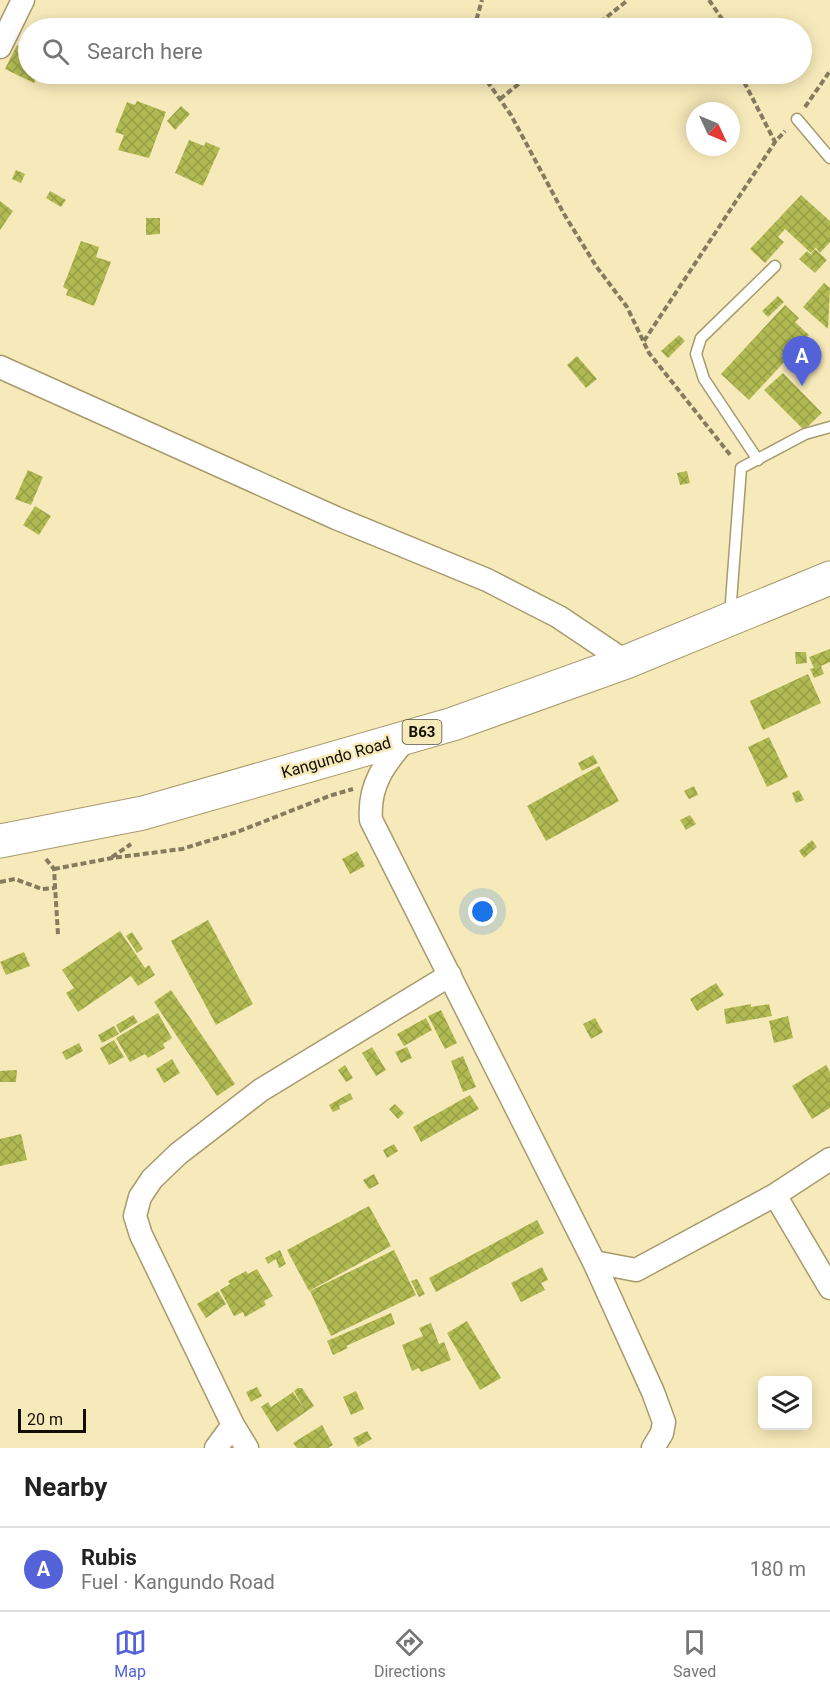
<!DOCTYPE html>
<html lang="en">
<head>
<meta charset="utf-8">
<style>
	body { margin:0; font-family:Roboto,sans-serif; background:#f6f6f6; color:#222 }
	.controls { position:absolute; right:18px; bottom:18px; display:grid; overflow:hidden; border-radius:9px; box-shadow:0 3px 15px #0003 }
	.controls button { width:54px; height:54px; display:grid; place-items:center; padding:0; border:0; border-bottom:2px solid #e0e0e0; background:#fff; color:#222; font:30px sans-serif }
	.compass { position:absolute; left:686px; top:102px; width:54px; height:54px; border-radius:50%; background:#fff; box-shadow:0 3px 15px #0003; rotate:134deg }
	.scale { position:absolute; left:18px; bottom:15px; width:68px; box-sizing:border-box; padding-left:6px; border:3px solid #120e01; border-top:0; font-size:16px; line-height:21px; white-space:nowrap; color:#120e01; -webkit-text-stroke:4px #f7eaba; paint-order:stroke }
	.you { position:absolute; left:483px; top:912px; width:21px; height:21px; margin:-15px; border:4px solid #fff; border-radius:50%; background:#1a73e8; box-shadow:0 0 0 9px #1a73e833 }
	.badge { display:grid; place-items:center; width:39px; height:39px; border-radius:50%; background:#5462d9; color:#fff; font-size:20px; font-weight:700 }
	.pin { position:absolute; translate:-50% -50px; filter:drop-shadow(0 2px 3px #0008) }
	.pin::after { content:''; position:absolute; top:32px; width:21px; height:18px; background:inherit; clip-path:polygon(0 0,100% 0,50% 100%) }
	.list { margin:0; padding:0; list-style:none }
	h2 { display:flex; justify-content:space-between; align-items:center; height:78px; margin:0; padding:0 24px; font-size:26px }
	h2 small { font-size:20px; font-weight:400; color:#767676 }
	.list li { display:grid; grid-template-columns:39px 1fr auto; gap:18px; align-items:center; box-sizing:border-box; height:84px; padding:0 24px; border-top:2px solid #e0e0e0 }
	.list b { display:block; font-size:22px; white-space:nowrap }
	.list p { margin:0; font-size:20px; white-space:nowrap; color:#767676 }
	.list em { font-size:20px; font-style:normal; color:#767676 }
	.icon { flex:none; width:33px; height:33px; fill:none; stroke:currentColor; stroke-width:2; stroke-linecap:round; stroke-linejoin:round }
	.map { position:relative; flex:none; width:830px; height:1448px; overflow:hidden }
	.search { position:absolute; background:#fff; box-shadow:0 3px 15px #0003; left:18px; right:18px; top:18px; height:66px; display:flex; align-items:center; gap:15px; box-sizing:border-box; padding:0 21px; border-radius:33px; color:#767676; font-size:22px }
	.sheet { height:162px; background:#fff }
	nav { display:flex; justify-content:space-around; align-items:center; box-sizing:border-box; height:84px; border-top:2px solid #e0e0e0; background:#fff; font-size:16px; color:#767676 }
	nav a { display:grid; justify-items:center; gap:3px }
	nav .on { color:#5462d9 }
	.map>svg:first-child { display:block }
</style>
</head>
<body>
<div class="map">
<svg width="830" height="1448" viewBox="0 0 830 1448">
	<defs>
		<pattern id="building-cross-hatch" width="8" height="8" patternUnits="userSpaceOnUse" patternTransform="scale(1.5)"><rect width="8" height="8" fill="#b1ba52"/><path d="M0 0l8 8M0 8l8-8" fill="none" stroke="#979f46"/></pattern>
	</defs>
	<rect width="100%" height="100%" fill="#f7eaba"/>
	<!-- building -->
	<path fill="url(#building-cross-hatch)" d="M17,45l11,6v23h10l-4,9 -29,-14z
		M137,101l29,11 -17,46 -31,-8 6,-15 -9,-3 12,-30 8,3z
		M181,106l9,8 -15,16 -8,-9z
		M189,140l15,6 2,-4 14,6 -17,38 -28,-13z
		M16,170l9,4 -4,9 -9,-4z
		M50,191l16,9 -5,7 -15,-9z
		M801,195l29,26v21l-10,11 -4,-5 1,-2 -6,7 -26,-24 -7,8 6,5 -19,21 -15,-14z
		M0,201l13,10 -13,19z
		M146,218h14v16l-14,1z
		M81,241l18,6 -3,10 15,5 -17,44 -28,-11 2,-5 -5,-3z
		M815,249l12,11 -12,13 -16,-14 8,-8 7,6 -3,-3z
		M824,283l6,5 -2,41 -25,-22z
		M778,296l6,6 -16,15 -6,-6z
		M785,305l14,13 -4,4 14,13 -60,65 -28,-26z
		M679,335l6,6 -17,17 -7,-7z
		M577,356l20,23 -11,9 -19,-23z
		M783,373l39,40 -18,17 -40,-40z
		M28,470l15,7 -12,28 -16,-6z
		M687,471l3,12 -10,2 -3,-12z
		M35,506l16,10 -12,19 -16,-10z
		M830,649v13l-9,4 3,8 -10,4 -4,-9 4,-1 -5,-11z
		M795,652h11l1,11 -11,1z
		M808,674l13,29 -58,27 -13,-29z
		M769,737l19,40 -21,10 -19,-40z
		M593,755l5,8 -16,8 -4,-8z
		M599,766l20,35 -73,40 -19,-35z
		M694,786l4,9 -9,4 -5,-8z
		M799,790l5,10 -8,3 -4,-10z
		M690,815l6,9 -10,6 -6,-10z
		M812,840l5,7 -13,11 -5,-7z
		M357,851l8,15 -15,8 -8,-15z
		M208,920l45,84 -37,21 -45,-84z
		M120,931l25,37 4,-3 6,10 -17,11 -7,-10 -53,36 -12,-19 8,-5 -12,-18z
		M132,932l11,17 -6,4 -11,-17z
		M24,952l6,14 -24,9 -6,-13z
		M716,983l8,12 -27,16 -7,-12z
		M171,990l64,94 -18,12 -63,-94z
		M751,1004v3l18,-3 3,12 -46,8 -2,-15z
		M441,1010l16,33 -12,6 -17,-33z
		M158,1013l14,25 -9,6 2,4 -17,10 -3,-4 -15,8 -14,-24z
		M133,1015l5,7 -18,11 -4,-8z
		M788,1016l5,22 -19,5 -5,-22z
		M426,1018l6,12 -28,16 -7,-12z
		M595,1018l8,14 -12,7 -8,-15z
		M114,1026l5,8 -17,9 -4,-8z
		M114,1040l10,17 -15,8 -9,-17z
		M79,1043l4,8 -17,9 -4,-8z
		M372,1047l14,23 -10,6 -14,-23z
		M407,1047l5,11 -11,5 -6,-11z
		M463,1056l13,31 -13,5 -12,-31z
		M172,1059l8,14 -16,10 -8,-14z
		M345,1065l8,13 -7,4 -8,-12z
		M826,1065l4,7v36l-18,11 -20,-33z
		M17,1070l-1,12h-16v-11z
		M350,1093l3,6 -14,7 1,3 -7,3 -4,-7z
		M470,1095l9,14 -58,33 -8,-15z
		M395,1104l9,9 -6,6 -9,-10z
		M21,1134l6,26 -27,6v-27z
		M394,1144l4,7 -11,7 -4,-8z
		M374,1174l5,10 -10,5 -6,-9z
		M369,1206l22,40 -82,45 -22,-41z
		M537,1220l7,13 -108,59 -7,-14z
		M280,1250l6,14 -7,4 -3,-9 -8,5 -3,-6z
		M394,1250l22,45 -85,41 -21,-45z
		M542,1267l6,13 -7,3 4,7 -24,12 -10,-19z
		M257,1269l16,27 -9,5 2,4 -21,12 -2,-5 -9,4 -14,-26 10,-6 -2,-3 18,-10 2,3z
		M417,1279l8,15 -6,3 -8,-16z
		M218,1291l8,13 -20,14 -9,-14z
		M391,1313l4,11 -49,22 2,2 -15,7 -6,-14z
		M467,1321l34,57 -21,12 -33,-57z
		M431,1323l8,21 5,-2 7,18 -30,12 -2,-4 -7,3 -10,-26 21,-9 -4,-8z
		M257,1387l5,9 -11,6 -5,-10z
		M298,1388h4l12,18 -37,26 -16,-25 7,-5 3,5 22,-15 11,17 -10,-18z
		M356,1391l8,18 -13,6 -8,-18z
		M322,1425l11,20 -5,3h-31l-4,-5z
		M367,1431l5,8 -14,8 -5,-9z"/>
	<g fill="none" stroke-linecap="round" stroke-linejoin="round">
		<!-- lane casing -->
		<g stroke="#a79a6d" stroke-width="13">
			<path id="lane" d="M797,119l33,39
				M758,460l-54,-81 -8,-25 5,-16 74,-72
				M730,615l11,-147 64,-34 25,-7"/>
		</g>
		<!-- street casing -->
		<g stroke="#a79a6d" stroke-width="25">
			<path id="street" d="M0,47l23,-47
				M0,367l336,151 151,62 72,37 67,45
				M407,738c-22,25 -39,47 -36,82l223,442 59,130 11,30 -2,11 -9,15
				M775,1195l55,93
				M594,1262l42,8 139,-75 55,-36
				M216,1448l17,-23
				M247,1448l-14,-23 -92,-190 -6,-19 5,-19 12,-18 26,-25 83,-64 189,-115"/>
		</g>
		<!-- highway casing -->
		<g stroke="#a79a6d" stroke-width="35">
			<path id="highway" d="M0,841l143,-28 310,-89 173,-62 204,-84"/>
		</g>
		<!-- path -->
		<path stroke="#857c5e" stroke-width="4" stroke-dasharray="6 3" stroke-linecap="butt" d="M709,0l13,19 2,9
			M474,28l8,-28
			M593,28l35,-28
			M482,74l29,41 53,99 32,52 31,41 22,46 82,103
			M740,74l35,68
			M500,99l31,-25
			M805,107l25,-36
			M644,341l131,-199 10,-11
			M112,857l19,-13
			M46,859l8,10 4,66
			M54,869l58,-11 70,-9 55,-17 92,-36 24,-7
			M0,882l15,-3 27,10 13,-1"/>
		<!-- lane -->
		<use href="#lane" stroke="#fff" stroke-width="10"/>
		<!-- street -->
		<use href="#street" stroke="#fff" stroke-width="22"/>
		<!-- highway -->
		<use href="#highway" stroke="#fff" stroke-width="33"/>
	</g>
	<g text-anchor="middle" stroke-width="5" stroke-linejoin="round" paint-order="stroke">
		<!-- shield labels -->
		<rect fill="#f7eaba" stroke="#575038" stroke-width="1.5" x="402.5" y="720" width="39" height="24" rx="4.5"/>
		<g font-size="15" font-weight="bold" fill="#120e01">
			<text x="422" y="737">B63</text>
		</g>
		<!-- street labels -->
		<g font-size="16" fill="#120e01" stroke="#f7eaba">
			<text transform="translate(336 757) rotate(-16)" y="6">Kangundo Road</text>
		</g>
	</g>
</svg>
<div class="controls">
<button><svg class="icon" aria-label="layers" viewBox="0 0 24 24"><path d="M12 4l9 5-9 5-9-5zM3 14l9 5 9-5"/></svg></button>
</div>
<svg class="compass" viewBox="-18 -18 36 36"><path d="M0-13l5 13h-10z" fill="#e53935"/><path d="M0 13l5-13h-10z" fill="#767676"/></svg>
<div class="scale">20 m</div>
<div class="you"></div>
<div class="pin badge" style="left:802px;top:386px">A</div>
<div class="search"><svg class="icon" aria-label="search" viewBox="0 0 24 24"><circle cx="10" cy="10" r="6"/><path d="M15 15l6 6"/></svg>Search here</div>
</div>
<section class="sheet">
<h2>Nearby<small></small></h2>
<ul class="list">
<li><span class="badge">A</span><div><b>Rubis</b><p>Fuel · Kangundo Road</p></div><em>180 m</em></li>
</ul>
</section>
<nav>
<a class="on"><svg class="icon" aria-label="map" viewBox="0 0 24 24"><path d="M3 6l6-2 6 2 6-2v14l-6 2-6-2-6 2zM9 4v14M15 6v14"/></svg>Map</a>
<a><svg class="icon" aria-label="directions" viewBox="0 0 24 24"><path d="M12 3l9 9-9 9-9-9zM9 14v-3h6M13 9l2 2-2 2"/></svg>Directions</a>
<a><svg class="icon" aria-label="saved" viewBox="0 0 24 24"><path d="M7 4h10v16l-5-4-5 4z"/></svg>Saved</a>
</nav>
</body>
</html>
